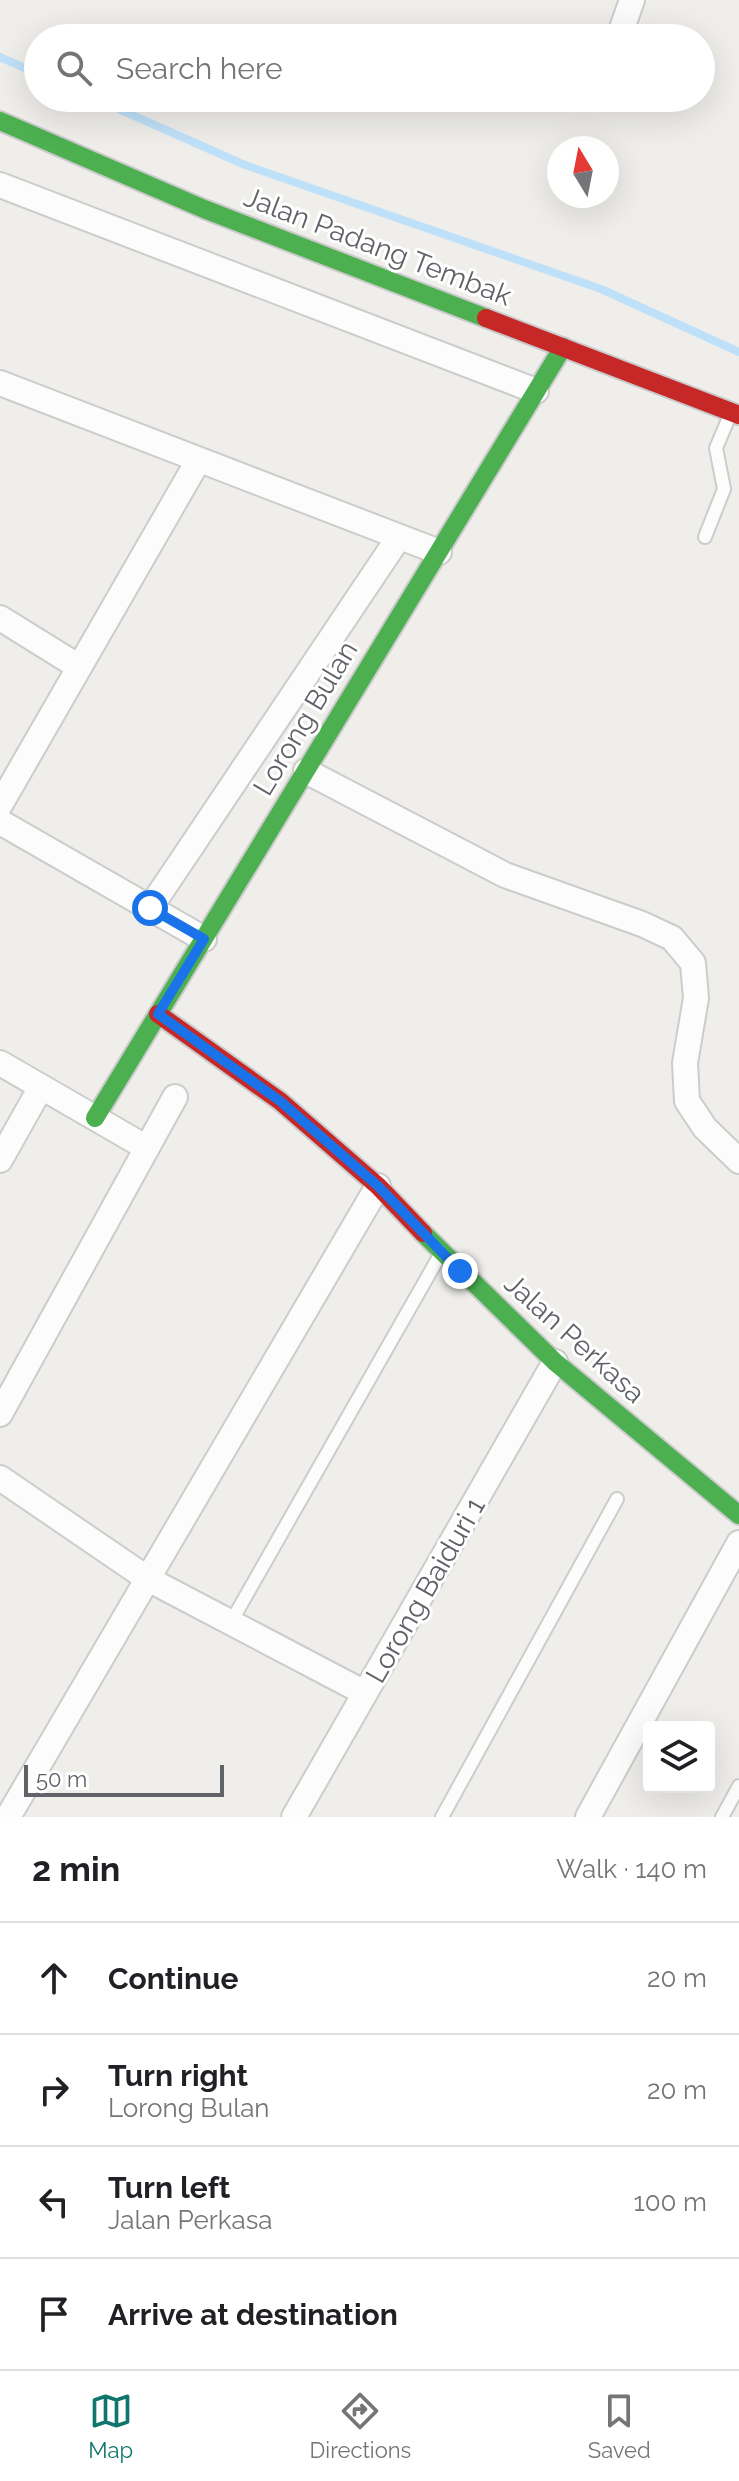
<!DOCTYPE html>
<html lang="en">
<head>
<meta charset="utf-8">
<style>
	body { margin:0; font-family:Raleway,sans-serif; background:#f2f2f2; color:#202124 }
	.controls { position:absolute; right:24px; bottom:24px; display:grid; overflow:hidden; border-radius:8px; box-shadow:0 8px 32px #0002 }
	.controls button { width:72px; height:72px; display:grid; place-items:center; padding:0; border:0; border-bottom:2px solid #e0e0e0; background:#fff; color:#202124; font:40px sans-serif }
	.compass { position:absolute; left:547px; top:136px; width:72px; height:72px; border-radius:50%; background:#fff; box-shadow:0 8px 32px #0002; rotate:350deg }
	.scale { position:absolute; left:24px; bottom:20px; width:200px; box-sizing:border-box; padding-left:8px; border:4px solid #5f6368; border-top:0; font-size:22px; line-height:28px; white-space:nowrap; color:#5f6368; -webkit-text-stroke:6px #fff; paint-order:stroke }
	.stop { position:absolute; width:24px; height:24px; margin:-18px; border:6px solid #1a73e8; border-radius:50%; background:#fff }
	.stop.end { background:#1a73e8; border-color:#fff; box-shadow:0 2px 8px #0008 }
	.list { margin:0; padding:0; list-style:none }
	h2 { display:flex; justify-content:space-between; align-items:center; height:104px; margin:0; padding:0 32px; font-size:34px }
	h2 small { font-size:26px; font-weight:400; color:#757577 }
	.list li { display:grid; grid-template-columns:52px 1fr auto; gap:24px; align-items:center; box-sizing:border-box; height:112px; padding:0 32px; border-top:2px solid #e0e0e0 }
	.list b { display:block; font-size:30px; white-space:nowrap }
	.list p { margin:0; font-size:26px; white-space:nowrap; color:#757577 }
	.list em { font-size:26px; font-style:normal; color:#757577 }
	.icon { flex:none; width:44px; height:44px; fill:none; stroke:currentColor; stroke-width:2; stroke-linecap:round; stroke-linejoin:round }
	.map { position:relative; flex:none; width:739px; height:1817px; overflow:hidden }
	.search { position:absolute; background:#fff; box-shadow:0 8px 32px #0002; left:24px; right:24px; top:24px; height:88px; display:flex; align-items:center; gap:20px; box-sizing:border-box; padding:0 28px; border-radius:44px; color:#757577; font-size:30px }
	.sheet { height:552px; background:#fff }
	nav { display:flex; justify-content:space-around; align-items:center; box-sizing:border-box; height:112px; border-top:2px solid #e0e0e0; background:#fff; font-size:22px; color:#757577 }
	nav a { display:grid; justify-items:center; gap:4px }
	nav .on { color:#0f766e }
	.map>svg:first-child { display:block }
</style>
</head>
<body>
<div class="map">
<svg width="739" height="1817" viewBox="0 0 739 1817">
	<rect width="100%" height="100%" fill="#efeeea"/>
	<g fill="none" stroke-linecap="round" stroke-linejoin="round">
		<!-- stream -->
		<path stroke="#bfe0f9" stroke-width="8" d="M0,57l38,17
			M94,98l151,67 356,124 138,63"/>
		<!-- lane casing -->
		<g stroke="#cbcccc" stroke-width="16">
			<path id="lane" d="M705,537l19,-48 -8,-41 14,-33
				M231,1622l209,-367
				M442,1817l175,-318
				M722,1817l17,-31"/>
		</g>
		<!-- street casing -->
		<g stroke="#cbcccc" stroke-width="28">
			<path id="street" d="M619,37l13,-37
				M0,185l536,206
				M0,383l439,169
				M0,618l79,49
				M306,771l199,104 137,49 30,14 21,25 3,35 -11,65 2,38 18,27 34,33
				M0,805l198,-344
				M0,822l204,117
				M150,908l249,-371
				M0,1063l147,85
				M0,1160l41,-73
				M0,1414l175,-317
				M0,1478l148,101 217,114
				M8,1817l370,-631
				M294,1817l261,-455
				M588,1817l151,-274"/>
		</g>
		<!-- fast casing -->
		<g stroke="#cacacb" stroke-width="22">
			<path id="fast" d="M0,121l204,88 282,109
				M95,1118l468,-771
				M423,1233l132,129 184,153"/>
		</g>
		<!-- jam casing -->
		<g stroke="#cacacb" stroke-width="22">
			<path id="jam" d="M486,318l253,97
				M158,1014l122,87 98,85 45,47"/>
		</g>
		<!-- lane -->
		<use href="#lane" stroke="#fdfcfc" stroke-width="12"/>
		<!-- street -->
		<use href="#street" stroke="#fdfcfc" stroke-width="24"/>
		<!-- fast -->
		<use href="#fast" stroke="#4caf50" stroke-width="18"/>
		<!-- jam -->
		<use href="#jam" stroke="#c62828" stroke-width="18"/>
	</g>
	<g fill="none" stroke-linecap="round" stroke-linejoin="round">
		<!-- route -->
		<path stroke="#1a73e8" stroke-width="10" d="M150,908l54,31 -46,75 122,87 98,85 82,85"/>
	</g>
	<g text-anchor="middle" stroke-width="6" stroke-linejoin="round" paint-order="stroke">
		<!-- street labels -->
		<g font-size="28" fill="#5f6368" stroke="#fff">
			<text transform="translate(378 246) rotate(21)" y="10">Jalan Padang Tembak</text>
			<text transform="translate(305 718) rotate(-59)" y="10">Lorong Bulan</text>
			<text transform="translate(575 1338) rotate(42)" y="10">Jalan Perkasa</text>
			<text transform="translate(425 1590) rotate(-60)" y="10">Lorong Baiduri 1</text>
		</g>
	</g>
</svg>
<div class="controls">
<button><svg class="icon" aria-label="layers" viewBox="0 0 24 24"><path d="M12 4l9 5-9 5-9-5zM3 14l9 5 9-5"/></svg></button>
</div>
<svg class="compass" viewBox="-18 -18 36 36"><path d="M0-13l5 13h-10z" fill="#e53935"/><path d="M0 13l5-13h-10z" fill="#757577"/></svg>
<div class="scale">50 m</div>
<div class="stop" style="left:150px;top:908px"></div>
<div class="stop end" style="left:460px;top:1271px"></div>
<div class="search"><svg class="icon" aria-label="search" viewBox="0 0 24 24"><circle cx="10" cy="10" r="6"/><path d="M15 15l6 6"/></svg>Search here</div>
</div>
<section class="sheet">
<h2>2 min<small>Walk · 140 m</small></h2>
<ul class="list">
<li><svg class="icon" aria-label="ahead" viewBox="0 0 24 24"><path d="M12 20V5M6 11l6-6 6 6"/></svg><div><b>Continue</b></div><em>20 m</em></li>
<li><svg class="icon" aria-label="right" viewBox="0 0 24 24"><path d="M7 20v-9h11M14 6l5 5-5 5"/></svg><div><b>Turn right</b><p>Lorong Bulan</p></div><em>20 m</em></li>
<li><svg class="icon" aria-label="left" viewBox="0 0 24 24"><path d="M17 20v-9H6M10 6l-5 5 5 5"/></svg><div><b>Turn left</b><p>Jalan Perkasa</p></div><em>100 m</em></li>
<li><svg class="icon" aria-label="arrive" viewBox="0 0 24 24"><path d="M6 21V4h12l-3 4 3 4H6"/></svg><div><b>Arrive at destination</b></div></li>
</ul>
</section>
<nav>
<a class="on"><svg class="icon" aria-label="map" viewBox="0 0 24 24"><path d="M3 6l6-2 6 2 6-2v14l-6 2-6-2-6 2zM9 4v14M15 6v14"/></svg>Map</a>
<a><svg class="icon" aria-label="directions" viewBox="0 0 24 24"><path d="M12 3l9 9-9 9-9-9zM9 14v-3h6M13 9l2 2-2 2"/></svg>Directions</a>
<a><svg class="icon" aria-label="saved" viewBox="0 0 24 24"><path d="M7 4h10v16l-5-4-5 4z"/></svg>Saved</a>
</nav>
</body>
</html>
